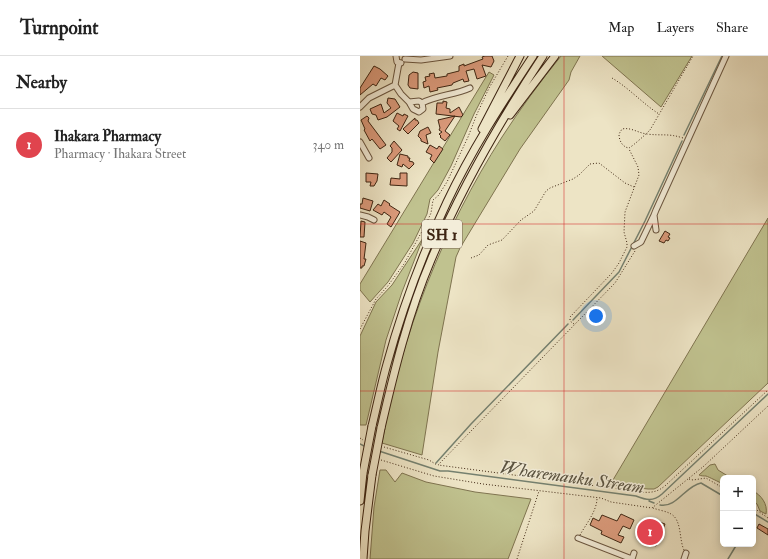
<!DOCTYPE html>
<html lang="en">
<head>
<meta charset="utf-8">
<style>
	body { margin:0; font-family:"IM FELL Double Pica",serif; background:#f6f6f6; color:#222 }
	.controls { position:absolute; right:12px; bottom:12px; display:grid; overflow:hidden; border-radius:6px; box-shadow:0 2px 10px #0003 }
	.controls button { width:36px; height:36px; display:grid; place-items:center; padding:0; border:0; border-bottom:1px solid #e0e0e0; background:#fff; color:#222; font:20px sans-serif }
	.you { position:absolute; left:236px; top:260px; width:14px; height:14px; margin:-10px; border:3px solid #fff; border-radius:50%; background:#1a73e8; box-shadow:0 0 0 6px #1a73e833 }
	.badge { display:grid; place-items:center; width:26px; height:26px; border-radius:50%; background:#7c3aed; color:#fff; font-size:13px; font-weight:700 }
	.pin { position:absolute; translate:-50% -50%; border:2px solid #fff; box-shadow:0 1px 4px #0006 }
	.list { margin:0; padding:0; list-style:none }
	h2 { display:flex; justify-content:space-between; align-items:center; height:52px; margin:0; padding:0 16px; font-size:17px }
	h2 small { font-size:13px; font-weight:400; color:#767676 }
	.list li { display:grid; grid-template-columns:26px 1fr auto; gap:12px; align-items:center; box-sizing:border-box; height:72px; padding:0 16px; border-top:1px solid #e0e0e0 }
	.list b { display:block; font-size:15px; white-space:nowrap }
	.list p { margin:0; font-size:13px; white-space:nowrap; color:#767676 }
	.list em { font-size:13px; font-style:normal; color:#767676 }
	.map { position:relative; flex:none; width:408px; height:503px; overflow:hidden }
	header { display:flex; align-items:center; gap:24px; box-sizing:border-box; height:56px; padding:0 20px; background:#fff; border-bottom:1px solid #e0e0e0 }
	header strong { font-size:19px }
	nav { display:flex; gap:22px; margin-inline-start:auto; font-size:14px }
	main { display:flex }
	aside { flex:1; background:#fff }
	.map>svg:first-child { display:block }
</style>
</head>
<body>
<header>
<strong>Turnpoint</strong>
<nav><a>Map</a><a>Layers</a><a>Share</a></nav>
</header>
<main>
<aside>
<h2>Nearby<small></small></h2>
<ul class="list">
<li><span class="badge" style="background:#e0444e">1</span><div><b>Ihakara Pharmacy</b><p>Pharmacy · Ihakara Street</p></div><em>340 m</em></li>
</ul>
</aside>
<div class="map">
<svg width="408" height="503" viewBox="0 0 408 503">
	<rect width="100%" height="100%" fill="#ede4c5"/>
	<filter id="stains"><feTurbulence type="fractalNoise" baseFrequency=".005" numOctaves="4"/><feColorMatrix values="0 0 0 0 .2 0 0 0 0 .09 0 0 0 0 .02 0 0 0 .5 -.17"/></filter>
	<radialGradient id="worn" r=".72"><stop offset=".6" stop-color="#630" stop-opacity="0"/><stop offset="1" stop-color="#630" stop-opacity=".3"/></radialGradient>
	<!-- green -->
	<path fill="#c0c28f" stroke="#7f7450" d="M201,0h19l-9,16 -2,8 -49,69 -60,99 -4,9 -18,95 -16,103 -40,-12c19,-108 61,-214 120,-306 18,-28 38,-55 59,-81z
		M242,0h90l-31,51z
		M129,16l5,3 -20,39 -23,52 -13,24 -8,9 -3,15 -14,29 -25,39 -18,20 -10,-12v-6z
		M408,162v165l-110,104 -4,2h-6l-38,-4z
		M63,182l-21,54 -16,48 -20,85h-6v-89l16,-34 16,-17z
		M355,408l3,6 13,8h-8v6c-4,-2 -14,-7 -17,-8 -2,0 -5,0 -7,-1l11,-10z
		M20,414h6l9,12 7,-9 24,9 49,10 56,7 -23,60h-138l4,-52z
		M393,435c8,4 15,13 13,23l-6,-3 -3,-7 -4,-3z"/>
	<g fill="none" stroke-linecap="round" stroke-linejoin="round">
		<!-- stream -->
		<path stroke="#758170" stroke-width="1.5" d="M324,79l38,-79
			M213,264l46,-48 26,-51 37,-80
			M0,388l6,3
			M19,395l61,20h8l188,25c10,4 17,6 26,-2l106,-100
			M76,407l35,-39 97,-100
			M289,445l5,2
			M300,449c17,3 25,-19 41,-22l22,13
			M393,457l15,9
			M368,503l9,-15"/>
	</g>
	<!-- building -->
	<path fill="#dc9b7c" stroke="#3e2512" d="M125,0h7l2,5 -3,6 -9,-2 4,11 -9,3 -3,-10 -8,2 3,10 -5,1 -1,-3 -10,4 -1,2 -15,3 1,2 -8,2 -1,-6 -5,2 -1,-6 3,-1 -1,-4 5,-1 -1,-2 5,-1 1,5 12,-2v-2l12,-3v-5l5,-2v2l19,-7 -1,-2z
		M14,10l6,3 8,7 -3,4 -4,-2 -5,8 -3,-2 -13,11v-7z
		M53,16l5,1v16l-8,-1 -2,-3 1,-10z
		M28,42l7,1 5,8 -13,10 -9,3 -2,-5 -4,-1 -2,-5 11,-5 3,9 7,-5 -4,-5z
		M83,45l4,1 -1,6 4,1v4l9,-6 4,8 -2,2 -25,-3 1,-11h6z
		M37,57l6,3 1,-2 4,2 -8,15 -3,-2 2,-3 -6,-5z
		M7,60l2,2 -1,3 18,24 -6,4 -8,-10 -2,2 -6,-11 1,-1 -4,-9z
		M95,60l-10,15 5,4 -5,6 -5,-4 1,-1 -2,-2 3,-2 -3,-2 1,-2 -2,-8z
		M55,62v2h2l2,3 -11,11 -5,-5z
		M68,71l3,6 -5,2 2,9 -7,-3v-2l-3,-3 2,-5z
		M34,85l8,9 -11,12 -4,-4 5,-6v-4l-2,-2z
		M70,89l7,4 2,-3 4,3 -9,14 -4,-4 2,-4 -6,-3z
		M40,98l8,2v2h2l-1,3 4,1 1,2 -5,5 -6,-5 -1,3 -5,-2z
		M6,117l12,1 -1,7 -3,5h-4l1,-4h-5z
		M40,117h7v13l-17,-1 1,-7 9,1z
		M3,142l10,3 -3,10 -10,-3v-4h2z
		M24,144l6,4 -1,1 11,7 -9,15 -4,-3 4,-7 -7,-5 -2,3 -9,-5 5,-6 3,2z
		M1,165l4,1 -1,15h-4z
		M305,175l5,3 -2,3 2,1 -2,3 -2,-1 -2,3 -5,-2z
		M0,185l6,2 -2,16h2l-2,7h-2v2h-2z
		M261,458l13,6 -4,9 -7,-3 -5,9 6,2 -3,6 -20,-9 1,-3 -12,-6 3,-7 6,3 3,-6 15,6z
		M297,465l8,3 -9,22 -12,-5 6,-15 4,2z
		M399,468l9,5v6l-11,-7z"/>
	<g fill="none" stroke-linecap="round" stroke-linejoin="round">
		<!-- minor casing -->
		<g stroke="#6a553f" stroke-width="7">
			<path id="minor" d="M36,0l1,6 4,1
				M45,3l16,1 29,-4
				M35,29l6,9 8,8 4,7 6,3 4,-3 -1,-6 -3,-2 -10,1
				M62,47c15,-8 33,-8 48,-15
				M0,51l9,-9 26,-13 4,-22
				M0,86l9,16
				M0,159l8,2 6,3
				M296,174l-2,-15 2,-5 70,-154
				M274,190l7,-4 13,-27
				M218,482l54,21 2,-6
				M324,503l2,-6"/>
		</g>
		<!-- highway casing -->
		<g stroke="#3e2512" stroke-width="9">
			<path id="highway" d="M150,59l45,-59
				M122,73l38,-73
				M12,370c5,-20 9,-41 15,-62 15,-55 35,-109 60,-162 24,-51 55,-99 86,-146
				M21,372c13,-56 27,-114 50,-168 30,-72 69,-139 112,-204
				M0,445l3,-28
				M3,503l2,-28 7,-56"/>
		</g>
		<!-- path -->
		<path stroke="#3e2512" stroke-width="1" stroke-dasharray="1 2" stroke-linecap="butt" d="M252,22c17,10 30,25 47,36
			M323,82c-15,-5 -22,-2 -36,-4 -9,-1 -16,-7 -25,-5l-3,5c0,6 3,13 10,14 5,-3 16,-13 21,-18l43,-74
			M275,195l-20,32 -177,182 204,27c9,1 16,0 24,-7l102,-95
			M111,202l8,-3 9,-10 14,-5 19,-20 13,-9 12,-20 4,-3 23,-9 6,-4 11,-11 9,-1 26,20 9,4
			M214,268l-4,-3v-4l42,-44 7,-10 8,-16v-4l-3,-11 1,-20 14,-37 -1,-8 -9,-18
			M0,273l16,-30 11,-12 17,-23 22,-40 5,-11 2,-13 5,-4 9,-14 21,-45 9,-23 12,-26 19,-32
			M0,382l3,2
			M24,391l45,13 8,5
			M21,404l53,16 49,8 118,14 10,4 41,6 52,-42 64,-60
			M329,423l4,1 13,-2 17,10
			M393,450l5,5 10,7
			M293,452c5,2 13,3 18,6 11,6 8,26 13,36
			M220,479c6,-11 17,-24 17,-37
			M157,503l22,-68"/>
		<!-- minor -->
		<use href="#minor" stroke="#f3edd9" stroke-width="5"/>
		<!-- highway -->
		<use href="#highway" stroke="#ede4c5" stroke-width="7"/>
		<!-- highway-bridge casing -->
		<g stroke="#3e2512" stroke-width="9" stroke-linecap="butt">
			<path id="highway-bridge" d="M3,417l9,-47
				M12,419l9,-47"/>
		</g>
		<!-- highway-bridge -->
		<use href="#highway-bridge" stroke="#ede4c5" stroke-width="7"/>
	</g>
	<!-- grid -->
	<path fill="none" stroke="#d62828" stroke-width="1" stroke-opacity="0.55" d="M204,0v503M0,168h408M0,335h408"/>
	<g text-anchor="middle" stroke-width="3" stroke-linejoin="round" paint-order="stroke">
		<!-- shield labels -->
		<rect fill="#f3edd9" stroke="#74614e" stroke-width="1" x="62" y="164" width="40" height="28" rx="3"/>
		<g font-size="16" font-weight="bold" fill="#3e2512">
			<text x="82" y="184">SH 1</text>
		</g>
		<!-- water labels -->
		<g font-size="18" font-style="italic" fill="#5a5341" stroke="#f3edd9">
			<text transform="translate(212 421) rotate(8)" y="6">Wharemauku Stream</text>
		</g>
	</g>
	<rect width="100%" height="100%" filter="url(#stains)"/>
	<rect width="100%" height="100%" fill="url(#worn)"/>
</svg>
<div class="controls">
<button>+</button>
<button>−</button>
</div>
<div class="you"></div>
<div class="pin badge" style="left:290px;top:476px;background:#e0444e">1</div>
</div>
</main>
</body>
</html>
